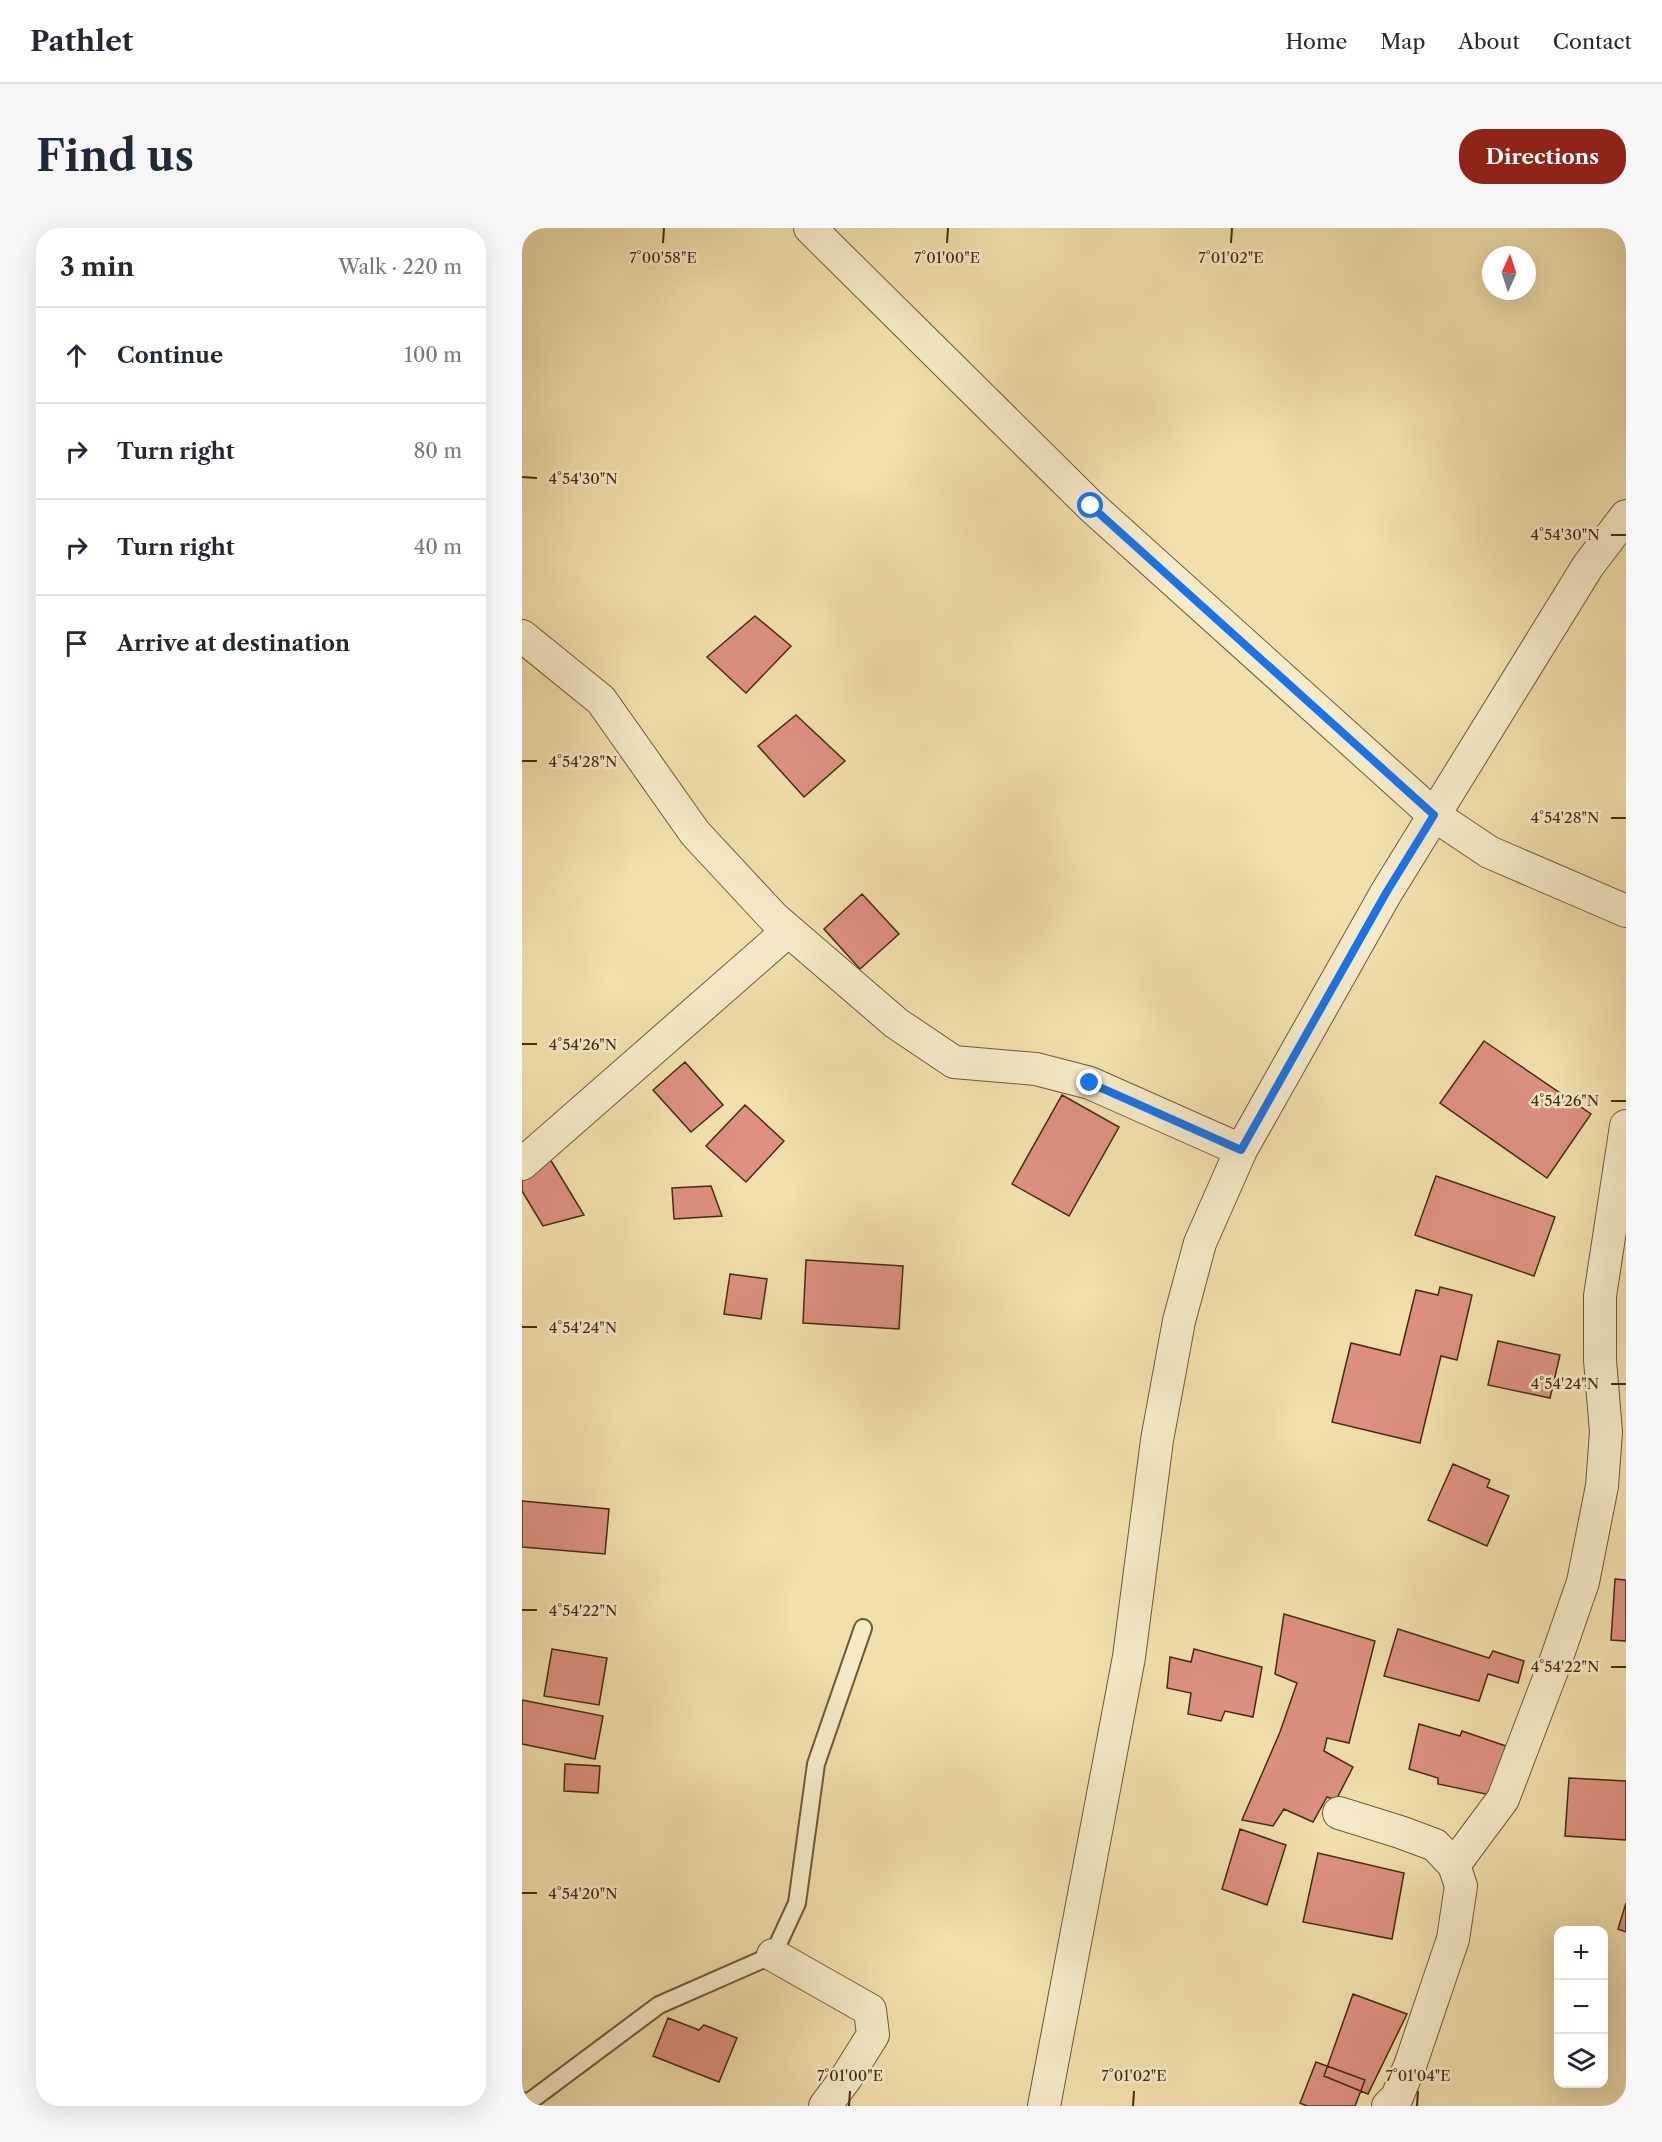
<!DOCTYPE html>
<html lang="en">
<head>
<meta charset="utf-8">
<style>
	body { margin:0; font-family:"Libre Caslon Text",serif; background:#f6f6f7; color:#1f2937 }
	.controls { position:absolute; right:18px; bottom:18px; display:grid; overflow:hidden; border-radius:12px; box-shadow:0 6px 24px #0002 }
	.controls button { width:54px; height:54px; display:grid; place-items:center; padding:0; border:0; border-bottom:2px solid #e0e1e3; background:#fff; color:#1f2937; font:30px sans-serif }
	.compass { position:absolute; left:960px; top:18px; width:54px; height:54px; border-radius:50%; background:#fff; box-shadow:0 6px 24px #0002; rotate:3deg }
	.stop { position:absolute; width:18px; height:18px; margin:-14px; border:4px solid #1a73e8; border-radius:50%; background:#fff }
	.stop.end { background:#1a73e8; border-color:#fff; box-shadow:0 2px 6px #0008 }
	.list { margin:0; padding:0; list-style:none }
	h2 { display:flex; justify-content:space-between; align-items:center; height:78px; margin:0; padding:0 24px; font-size:26px }
	h2 small { font-size:20px; font-weight:400; color:#747a83 }
	.list li { display:grid; grid-template-columns:39px 1fr auto; gap:18px; align-items:center; box-sizing:border-box; height:96px; padding:0 24px; border-top:2px solid #e0e1e3 }
	.list b { display:block; font-size:22px; white-space:nowrap }
	.list em { font-size:20px; font-style:normal; color:#747a83 }
	.icon { flex:none; width:33px; height:33px; fill:none; stroke:currentColor; stroke-width:2; stroke-linecap:round; stroke-linejoin:round }
	.map { position:relative; flex:none; width:1104px; height:1878px; overflow:hidden; border-radius:24px }
	header { display:flex; align-items:center; gap:36px; box-sizing:border-box; height:84px; padding:0 30px; background:#fff; border-bottom:2px solid #e0e1e3 }
	header strong { font-size:28px }
	nav { display:flex; gap:33px; margin-inline-start:auto; font-size:21px }
	.intro { display:flex; align-items:center; justify-content:space-between; box-sizing:border-box; height:144px; padding:0 36px }
	h1 { margin:0; font-size:42px }
	.button { padding:15px 27px; border-radius:24px; background:#8f2418; color:#fff; font-size:21px; font-weight:700 }
	main { display:flex; gap:36px; padding:0 36px }
	aside { flex:1; background:#fff; border-radius:24px; box-shadow:0 6px 24px #0002 }
	.map>svg:first-child { display:block }
</style>
</head>
<body>
<header>
<strong>Pathlet</strong>
<nav><a>Home</a><a>Map</a><a>About</a><a>Contact</a></nav>
</header>
<div class="intro"><h1>Find us</h1><a class="button">Directions</a></div>
<main>
<aside>
<h2>3 min<small>Walk · 220 m</small></h2>
<ul class="list">
<li><svg class="icon" aria-label="ahead" viewBox="0 0 24 24"><path d="M12 20V5M6 11l6-6 6 6"/></svg><div><b>Continue</b></div><em>100 m</em></li>
<li><svg class="icon" aria-label="right" viewBox="0 0 24 24"><path d="M7 20v-9h11M14 6l5 5-5 5"/></svg><div><b>Turn right</b></div><em>80 m</em></li>
<li><svg class="icon" aria-label="right" viewBox="0 0 24 24"><path d="M7 20v-9h11M14 6l5 5-5 5"/></svg><div><b>Turn right</b></div><em>40 m</em></li>
<li><svg class="icon" aria-label="arrive" viewBox="0 0 24 24"><path d="M6 21V4h12l-3 4 3 4H6"/></svg><div><b>Arrive at destination</b></div></li>
</ul>
</aside>
<div class="map">
<svg width="1104" height="1878" viewBox="0 0 1104 1878">
	<rect width="100%" height="100%" fill="#f1e0ac"/>
	<filter id="stains"><feTurbulence type="fractalNoise" baseFrequency=".00333" numOctaves="4"/><feColorMatrix values="0 0 0 0 .2 0 0 0 0 .09 0 0 0 0 .02 0 0 0 .5 -.17"/></filter>
	<radialGradient id="worn" r=".72"><stop offset=".6" stop-color="#630" stop-opacity="0"/><stop offset="1" stop-color="#630" stop-opacity=".3"/></radialGradient>
	<!-- building -->
	<path fill="#de9181" stroke="#442a14" stroke-width="1.5" d="M233,388l36,30 -45,47 -39,-36z
		M274,487l49,46 -41,36 -46,-51z
		M340,666l37,40 -39,35 -36,-40z
		M962,813l107,73 -44,64 -107,-75z
		M163,834l38,43 -32,27 -38,-42z
		M540,867l57,32 -50,89 -57,-32z
		M223,877l39,36 -38,41 -40,-36z
		M28,931l34,56 -41,11 -21,-35v-15z
		M914,948l119,41 -21,59 -119,-41z
		M189,958l11,30 -48,3 -2,-31z
		M284,1032l97,6 -4,63 -96,-6z
		M208,1046l37,5 -6,40 -37,-5z
		M918,1059l32,8 -15,65 -16,-4 -21,87 -88,-21 19,-79 49,12 16,-65 22,5z
		M976,1113l62,14 -10,43 -62,-13z
		M931,1236l37,16 -3,7 22,9 -22,50 -59,-26z
		M0,1273l87,8 -4,45 -83,-7z
		M1093,1351l11,1v61l-15,-1z
		M762,1386l91,27 -26,102 -22,-5 -3,13 29,16 -17,33 -9,-3 -14,25 -29,-13 -11,17 -31,-6 38,-88 17,-49 -22,-9z
		M876,1401l91,29 4,-7 31,10 -6,22 -30,-9 -9,27 -95,-25z
		M30,1421l55,9 -8,47 -55,-9z
		M672,1421l68,18 -9,50 -28,-6 -4,10 -33,-7 3,-21 -24,-5 3,-31 21,5z
		M0,1472l81,16 -8,43 -73,-15z
		M897,1496l41,12 2,-5 44,15 -16,49 -52,-11v-6l-29,-9z
		M43,1536l35,2 -2,27 -34,-2z
		M1047,1550l57,3v59l-61,-4z
		M718,1601l46,16 -19,60 -45,-16z
		M796,1625l86,20 -12,66 -89,-17z
		M1104,1675v29l-8,-3z
		M831,1766l54,20 -39,80 -44,-18z
		M146,1790l31,12 5,-5 33,13 -18,44 -66,-26z
		M794,1834l49,18 -10,26h-48l-7,-3z"/>
	<g fill="none" stroke-linecap="round" stroke-linejoin="round">
		<!-- lane casing -->
		<g stroke="#6f583a" stroke-width="20">
			<path id="lane" d="M0,1873l7,1 130,-97 114,-50 24,-52 19,-139 47,-136"/>
		</g>
		<!-- street casing -->
		<g stroke="#6f583a" stroke-width="34">
			<path id="street" d="M288,0l281,278 343,309 55,37 137,59
				M0,408l79,64 94,133 79,85 122,105 58,39 82,7 54,14 151,67
				M0,936l266,-233
				M817,1585l61,19 35,13 19,20 7,21 -8,53 -42,124 -14,34 -9,9
				M932,1637l49,-66 53,-139 27,-78 19,-96 4,-54 -6,-72v-64l26,-170
				M251,1727l97,55 3,25 -27,43 -21,28
				M522,1878l85,-449 28,-217 22,-119 21,-78 41,-93 145,-257 202,-327 38,-50"/>
		</g>
		<!-- lane -->
		<use href="#lane" stroke="#f6ebc9" stroke-width="16"/>
		<!-- street -->
		<use href="#street" stroke="#f6ebc9" stroke-width="32"/>
	</g>
	<g fill="none" stroke-linecap="round" stroke-linejoin="round">
		<!-- route -->
		<path stroke="#1a73e8" stroke-width="8" d="M568,855l151,67 145,-257 48,-78 -343,-309"/>
	</g>
	<!-- ticks -->
	<path fill="none" stroke="#442a14" stroke-width="2" d="M141,15l1,-15M425,15l1,-15M709,15l1,-15M0,249l15,1M1089,307h15M0,533h15M1089,590h15M0,816h15M1089,873h15M0,1099h15M1089,1156h15M0,1382h15M1089,1439h15M0,1665h15M327,1878l1,-15M611,1878l1,-15M895,1878l1,-15"/>
	<g font-size="15" text-anchor="middle" fill="#442a14" stroke="#f6ebc9" stroke-width="5" stroke-linejoin="round" paint-order="stroke">
		<text x="141" y="35">7°00'58"E</text>
		<text x="425" y="35">7°01'00"E</text>
		<text x="709" y="35">7°01'02"E</text>
		<text x="61" y="256">4°54'30"N</text>
		<text x="1043" y="312">4°54'30"N</text>
		<text x="61" y="539">4°54'28"N</text>
		<text x="1043" y="595">4°54'28"N</text>
		<text x="61" y="822">4°54'26"N</text>
		<text x="1043" y="878">4°54'26"N</text>
		<text x="61" y="1105">4°54'24"N</text>
		<text x="1043" y="1161">4°54'24"N</text>
		<text x="61" y="1388">4°54'22"N</text>
		<text x="1043" y="1444">4°54'22"N</text>
		<text x="61" y="1671">4°54'20"N</text>
		<text x="328" y="1853">7°01'00"E</text>
		<text x="612" y="1853">7°01'02"E</text>
		<text x="896" y="1853">7°01'04"E</text>
	</g>
	<rect width="100%" height="100%" filter="url(#stains)"/>
	<rect width="100%" height="100%" fill="url(#worn)"/>
</svg>
<div class="controls">
<button>+</button>
<button>−</button>
<button><svg class="icon" aria-label="layers" viewBox="0 0 24 24"><path d="M12 4l9 5-9 5-9-5zM3 14l9 5 9-5"/></svg></button>
</div>
<svg class="compass" viewBox="-18 -18 36 36"><path d="M0-13l5 13h-10z" fill="#e53935"/><path d="M0 13l5-13h-10z" fill="#747a83"/></svg>
<div class="stop" style="left:569px;top:278px"></div>
<div class="stop end" style="left:568px;top:855px"></div>
</div>
</main>
</body>
</html>
